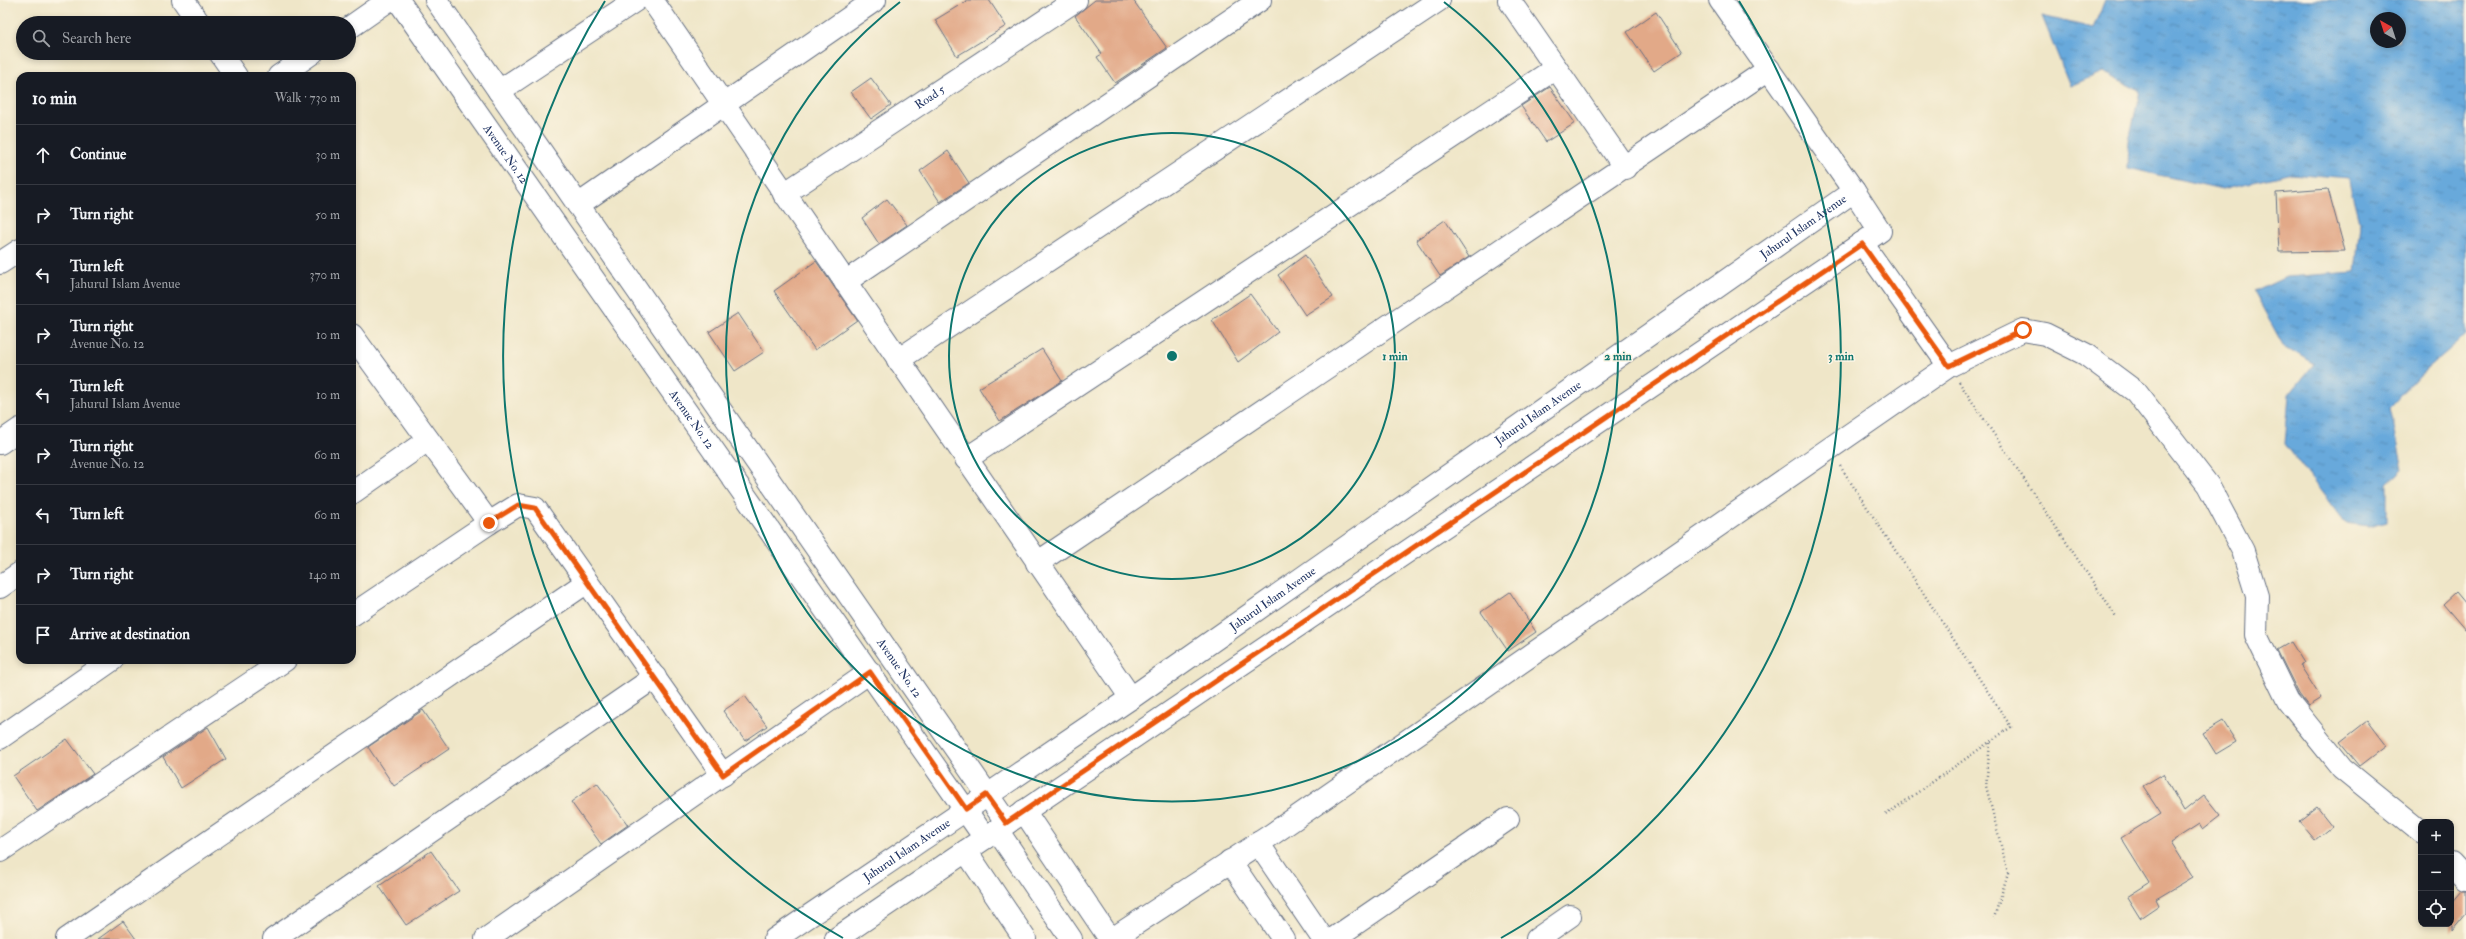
<!DOCTYPE html>
<html lang="en">
<head>
<meta charset="utf-8">
<style>
	body { margin:0; font-family:"IM FELL Double Pica",serif; background:#242831; color:#f1f3f6 }
	.controls { position:absolute; right:12px; bottom:12px; display:grid; overflow:hidden; border-radius:8px; box-shadow:0 2px 6px #0003 }
	.controls button { width:36px; height:36px; display:grid; place-items:center; padding:0; border:0; border-bottom:1px solid #363941; background:#171b24; color:#f1f3f6; font:20px sans-serif }
	.compass { position:absolute; left:2370px; top:12px; width:36px; height:36px; border-radius:50%; background:#171b24; box-shadow:0 2px 6px #0003; rotate:321deg }
	.stop { position:absolute; width:12px; height:12px; margin:-9px; border:3px solid #ea580c; border-radius:50%; background:#fff }
	.stop.end { background:#ea580c; border-color:#fff; box-shadow:0 1px 4px #0008 }
	.list { margin:0; padding:0; list-style:none }
	h2 { display:flex; justify-content:space-between; align-items:center; height:52px; margin:0; padding:0 16px; font-size:17px }
	h2 small { font-size:13px; font-weight:400; color:#9ea1a6 }
	.list li { display:grid; grid-template-columns:26px 1fr auto; gap:12px; align-items:center; box-sizing:border-box; height:60px; padding:0 16px; border-top:1px solid #363941 }
	.list b { display:block; font-size:15px; white-space:nowrap }
	.list p { margin:0; font-size:13px; white-space:nowrap; color:#9ea1a6 }
	.list em { font-size:13px; font-style:normal; color:#9ea1a6 }
	.icon { flex:none; width:22px; height:22px; fill:none; stroke:currentColor; stroke-width:2; stroke-linecap:round; stroke-linejoin:round }
	.map { position:relative; flex:none; width:2466px; height:939px; overflow:hidden }
	.search { position:absolute; background:#171b24; box-shadow:0 2px 6px #0003; left:16px; top:16px; width:340px; height:44px; display:flex; align-items:center; gap:10px; box-sizing:border-box; padding:0 14px; border-radius:22px; color:#9ea1a6; font-size:15px }
	.panel { position:absolute; background:#171b24; box-shadow:0 2px 6px #0003; left:16px; top:72px; width:340px; height:592px; border-radius:12px }
	.map>svg:first-child { display:block }
</style>
</head>
<body>
<div class="map">
<svg width="2466" height="939" viewBox="0 0 2466 939">
	<defs>
		<pattern id="water-ripples" width="26" height="14" patternUnits="userSpaceOnUse"><rect width="26" height="14" fill="#68a9db"/><path d="M2 4q2-2 4 0t4 0M15 11q2-2 4 0t4 0" fill="none" stroke="#558ab5"/></pattern>
	</defs>
	<rect width="100%" height="100%" fill="#fcf5e5"/>
	<filter id="ink" filterUnits="userSpaceOnUse"><feTurbulence type="fractalNoise" baseFrequency=".025" numOctaves="2"/><feDisplacementMap in="SourceGraphic" scale="8" xChannelSelector="R" yChannelSelector="G"/><feConvolveMatrix kernelMatrix="1 2 1 2 8 2 1 2 1" color-interpolation-filters="sRGB"/></filter>
	<filter id="wash" filterUnits="userSpaceOnUse"><feTurbulence type="fractalNoise" baseFrequency=".012" numOctaves="4" result="noise"/><feDisplacementMap in="SourceGraphic" scale="16" xChannelSelector="R" yChannelSelector="G"/><feGaussianBlur stdDeviation="0.9" result="paint"/><feColorMatrix in="noise" values="0 0 0 0 0 0 0 0 0 0 0 0 0 0 0 0 0 1.4 0 .05"/><feComposite in="paint" operator="in"/></filter>
	<g filter="url(#wash)">
		<rect width="100%" height="100%" fill="#efe6c8"/>
		<!-- water -->
		<path fill="url(#water-ripples)" stroke="#426c9c" fill-rule="evenodd" d="M2105,0h361v335l-46,40 -30,33 13,61 -16,15v37l-19,5 -23,-3 -60,-79 4,-49 25,-31 -31,-19 -29,-53 32,-15 69,-5 5,-47 -12,-47 -56,-5 -70,16 -94,-21 1,-28 11,-49 -37,-19 -33,14 -28,-70 51,12zM2376,18h24v24h-24z"/>
		<g id="blocks">
			<!-- building -->
			<path fill="#e2a988" d="M968,0h21l17,26 -49,30 -22,-36z
				M1095,0h38l34,48 -52,35 -18,-26 5,-3 -27,-38z
				M1656,12l26,40 -28,19 -27,-39z
				M871,78l20,27 -20,14 -20,-27z
				M1550,87l25,36 -29,19 -25,-36z
				M948,151l21,32 -29,19 -20,-31z
				M2328,189l17,62 -66,1 -3,-59z
				M887,199l20,26 -28,19 -17,-26z
				M1445,220l24,37 -29,19 -24,-36z
				M1305,255l28,42 -28,18 -27,-40z
				M816,261l41,59 -42,30 -41,-59z
				M1250,294l28,38 -40,30 -26,-42z
				M738,313l26,39 -29,19 -26,-39z
				M1042,349l20,32 -62,40 -21,-33z
				M1510,592l26,40 -28,19 -27,-39z
				M2456,592l10,12v27l-23,-27z
				M2291,642l13,21 -4,2 21,33 -13,8 -9,-12 -22,-44z
				M745,696l22,30 -22,15 -22,-30z
				M423,710l26,39 -55,37 -26,-39z
				M2223,721l13,21 -20,12 -13,-21z
				M2367,721l19,25 -26,20 -20,-24z
				M208,727l18,32 -45,29 -18,-31z
				M67,739l26,35 -56,37 -24,-35z
				M2163,774l21,37 20,-16 16,20 -18,14 -3,-5 -28,18 22,35 -37,22 3,6 -19,13 -13,-21 22,-14 -28,-45 40,-25 -18,-27z
				M597,783l31,42 -27,19 -30,-42z
				M2317,807l15,19 -17,14 -16,-19z
				M431,851l28,40 -53,34 -27,-39z
				M2462,891h4v23l-15,18v-28z
				M123,921l13,18h-38z"/>
		</g>
	</g>
	<g filter="url(#ink)">
		<use href="#blocks" fill-opacity="0" stroke="#656f83" stroke-width="1"/>
		<g fill="none" stroke-linecap="round" stroke-linejoin="round">
			<!-- minor casing -->
			<g stroke="#656f83" stroke-width="24">
				<g id="minor">
					<path d="M183,0l16,23"/>
					<path id="s1" d="M398,0l587,838"/>
					<path id="s2" d="M436,0l571,823"/>
					<path d="M652,0l479,698"/>
					<path d="M1509,0l116,168"/>
					<path d="M349,28l40,-28"/>
					<path d="M220,53l16,23"/>
					<path d="M279,76l33,-23"/>
					<path d="M499,91l137,-91"/>
					<path id="s3" d="M784,194l292,-194"/>
					<path d="M578,205l297,-205"/>
					<path d="M1862,243l87,123"/>
					<path d="M0,263l20,-13"/>
					<path d="M845,282l415,-282"/>
					<path d="M352,335l137,188 29,-18 17,3 188,267"/>
					<path d="M898,360l541,-360"/>
					<path d="M0,443l20,-14"/>
					<path d="M966,459l590,-391"/>
					<path d="M352,493l76,-53"/>
					<path d="M1037,563l732,-494"/>
					<path d="M0,587l20,-14"/>
					<path d="M352,615l137,-92"/>
					<path d="M0,738l112,-78"/>
					<path d="M1024,811l82,122 5,4 6,-1 154,-101 678,-469 74,-36 22,4 40,20 51,38 72,93 35,66 14,45 -1,39 32,66 54,67 79,64"/>
					<path d="M997,830l74,109"/>
					<path d="M1258,843l65,96"/>
					<path d="M0,851l285,-191"/>
					<path d="M966,851l59,88"/>
					<path d="M1230,861l53,78"/>
					<path d="M2451,863l15,16"/>
					<path d="M67,939l520,-357"/>
					<path d="M274,939l381,-262"/>
					<path d="M486,939l384,-267"/>
					<path id="s4" d="M775,939l356,-241 723,-507"/>
					<path d="M836,939l1044,-708 -26,-40 -134,-191"/>
					<path d="M1333,939l175,-120"/>
					<path d="M1537,939l33,-23"/>
				</g>
			</g>
			<!-- path -->
			<path stroke="#656f83" stroke-width="2.5" stroke-dasharray="1 3" stroke-linecap="butt" d="M1959,382l158,236
				M1840,466l171,261 -127,89
				M1990,743l-4,43 22,87 -14,45"/>
			<!-- minor -->
			<use href="#minor" stroke="#fff" stroke-width="22"/>
		</g>
	</g>
	<g fill="none" stroke-linecap="round" stroke-linejoin="round" filter="url(#ink)">
		<!-- route -->
		<path stroke="#ea580c" stroke-width="5" d="M489,523l29,-18 17,3 188,267 147,-103 96,137 20,-14 20,28 856,-579 87,122 74,-36"/>
	</g>
	<!-- distance rings -->
	<g fill="none" stroke="#0f766e" stroke-width="2">
		<circle cx="1172" cy="356" r="223"/>
		<path d="M1444 2A446 446 0 1 1 900 2"/>
		<path d="M843 938A669 669 0 0 1 605 1M1739 1A669 669 0 0 1 1501 938"/>
	</g>
	<g text-anchor="middle" stroke-width="3" stroke-linejoin="round" paint-order="stroke">
		<!-- street labels -->
		<g font-size="12" fill="#1b2f5e" stroke="#fcf5e5">
			<text dy="4" stroke="none"><textPath href="#s3" startOffset="175">Road 5</textPath></text>
			<text dy="4" stroke="none"><textPath href="#s1" startOffset="188">Avenue No. 12</textPath></text>
			<text dy="4" stroke="none"><textPath href="#s4" startOffset="1251">Jahurul Islam Avenue</textPath></text>
			<text dy="4" stroke="none"><textPath href="#s4" startOffset="927">Jahurul Islam Avenue</textPath></text>
			<text dy="4" stroke="none"><textPath href="#s1" startOffset="512">Avenue No. 12</textPath></text>
			<text dy="4" stroke="none"><textPath href="#s4" startOffset="603">Jahurul Islam Avenue</textPath></text>
			<text dy="4" stroke="none"><textPath href="#s2" startOffset="813">Avenue No. 12</textPath></text>
			<text dy="4" stroke="none"><textPath href="#s4" startOffset="159">Jahurul Islam Avenue</textPath></text>
		</g>
	</g>
	<circle cx="1172" cy="356" r="6" fill="#0f766e" stroke="#fcf5e5" stroke-width="2"/>
	<g font-size="12" text-anchor="middle" font-weight="bold" fill="#0f766e" stroke="#fcf5e5" stroke-width="3" stroke-linejoin="round" paint-order="stroke">
		<text x="1395" y="360">1 min</text>
		<text x="1618" y="360">2 min</text>
		<text x="1841" y="360">3 min</text>
	</g>
</svg>
<div class="controls">
<button>+</button>
<button>−</button>
<button><svg class="icon" aria-label="locate" viewBox="0 0 24 24"><circle cx="12" cy="12" r="6"/><path d="M12 2v4M12 18v4M2 12h4M18 12h4"/></svg></button>
</div>
<svg class="compass" viewBox="-18 -18 36 36"><path d="M0-13l5 13h-10z" fill="#e53935"/><path d="M0 13l5-13h-10z" fill="#9ea1a6"/></svg>
<div class="stop" style="left:2023px;top:330px"></div>
<div class="stop end" style="left:489px;top:523px"></div>
<div class="search"><svg class="icon" aria-label="search" viewBox="0 0 24 24"><circle cx="10" cy="10" r="6"/><path d="M15 15l6 6"/></svg>Search here</div>
<section class="panel">
<h2>10 min<small>Walk · 730 m</small></h2>
<ul class="list">
<li><svg class="icon" aria-label="ahead" viewBox="0 0 24 24"><path d="M12 20V5M6 11l6-6 6 6"/></svg><div><b>Continue</b></div><em>30 m</em></li>
<li><svg class="icon" aria-label="right" viewBox="0 0 24 24"><path d="M7 20v-9h11M14 6l5 5-5 5"/></svg><div><b>Turn right</b></div><em>50 m</em></li>
<li><svg class="icon" aria-label="left" viewBox="0 0 24 24"><path d="M17 20v-9H6M10 6l-5 5 5 5"/></svg><div><b>Turn left</b><p>Jahurul Islam Avenue</p></div><em>370 m</em></li>
<li><svg class="icon" aria-label="right" viewBox="0 0 24 24"><path d="M7 20v-9h11M14 6l5 5-5 5"/></svg><div><b>Turn right</b><p>Avenue No. 12</p></div><em>10 m</em></li>
<li><svg class="icon" aria-label="left" viewBox="0 0 24 24"><path d="M17 20v-9H6M10 6l-5 5 5 5"/></svg><div><b>Turn left</b><p>Jahurul Islam Avenue</p></div><em>10 m</em></li>
<li><svg class="icon" aria-label="right" viewBox="0 0 24 24"><path d="M7 20v-9h11M14 6l5 5-5 5"/></svg><div><b>Turn right</b><p>Avenue No. 12</p></div><em>60 m</em></li>
<li><svg class="icon" aria-label="left" viewBox="0 0 24 24"><path d="M17 20v-9H6M10 6l-5 5 5 5"/></svg><div><b>Turn left</b></div><em>60 m</em></li>
<li><svg class="icon" aria-label="right" viewBox="0 0 24 24"><path d="M7 20v-9h11M14 6l5 5-5 5"/></svg><div><b>Turn right</b></div><em>140 m</em></li>
<li><svg class="icon" aria-label="arrive" viewBox="0 0 24 24"><path d="M6 21V4h12l-3 4 3 4H6"/></svg><div><b>Arrive at destination</b></div></li>
</ul>
</section>
</div>
</body>
</html>
